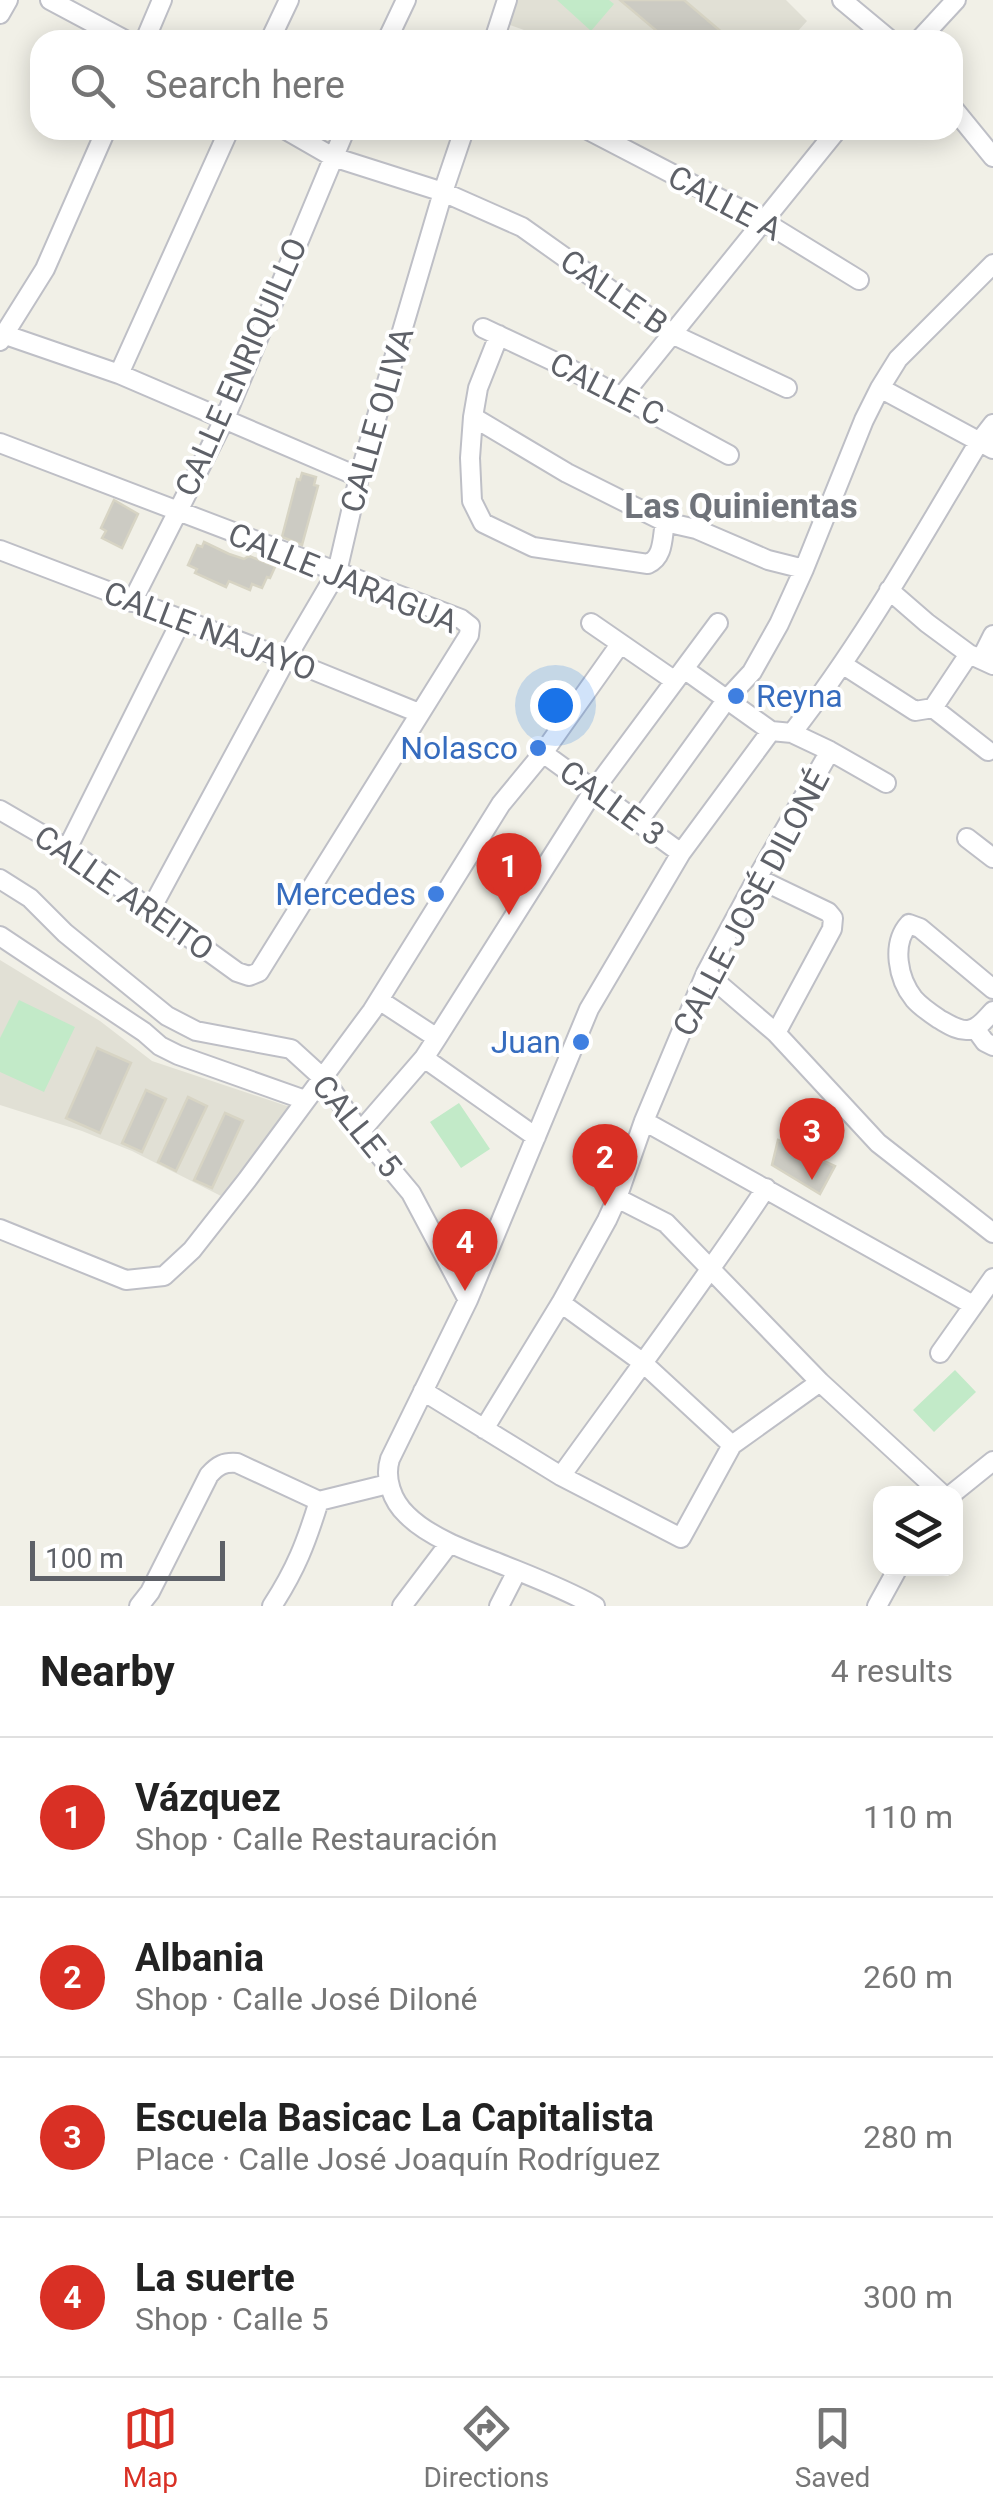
<!DOCTYPE html>
<html lang="en">
<head>
<meta charset="utf-8">
<style>
	body { margin:0; font-family:Roboto,sans-serif; background:#f2f2f2; color:#222 }
	.controls { position:absolute; right:30px; bottom:30px; display:grid; overflow:hidden; border-radius:20px; box-shadow:0 5px 25px #0003 }
	.controls button { width:90px; height:90px; display:grid; place-items:center; padding:0; border:0; border-bottom:2px solid #e0e0e0; background:#fff; color:#222; font:50px sans-serif }
	.scale { position:absolute; left:30px; bottom:25px; width:195px; box-sizing:border-box; padding-left:10px; border:5px solid #5e6168; border-top:0; font-size:28px; line-height:35px; white-space:nowrap; color:#5e6168; -webkit-text-stroke:8px #fff; paint-order:stroke }
	.you { position:absolute; left:555px; top:705px; width:35px; height:35px; margin:-25px; border:8px solid #fff; border-radius:50%; background:#1a73e8; box-shadow:0 0 0 15px #1a73e833 }
	.badge { display:grid; place-items:center; width:65px; height:65px; border-radius:50%; background:#d93025; color:#fff; font-size:32px; font-weight:700 }
	.pin { position:absolute; translate:-50% -82px; filter:drop-shadow(0 2px 5px #0008) }
	.pin::after { content:''; position:absolute; top:52px; width:35px; height:30px; background:inherit; clip-path:polygon(0 0,100% 0,50% 100%) }
	.list { margin:0; padding:0; list-style:none }
	h2 { display:flex; justify-content:space-between; align-items:center; height:130px; margin:0; padding:0 40px; font-size:42px }
	h2 small { font-size:32px; font-weight:400; color:#767676 }
	.list li { display:grid; grid-template-columns:65px 1fr auto; gap:30px; align-items:center; box-sizing:border-box; height:160px; padding:0 40px; border-top:2px solid #e0e0e0 }
	.list b { display:block; font-size:38px; white-space:nowrap }
	.list p { margin:0; font-size:32px; white-space:nowrap; color:#767676 }
	.list em { font-size:32px; font-style:normal; color:#767676 }
	.icon { flex:none; width:55px; height:55px; fill:none; stroke:currentColor; stroke-width:2; stroke-linecap:round; stroke-linejoin:round }
	.map { position:relative; flex:none; width:993px; height:1606px; overflow:hidden }
	.search { position:absolute; background:#fff; box-shadow:0 5px 25px #0003; left:30px; right:30px; top:30px; height:110px; display:flex; align-items:center; gap:25px; box-sizing:border-box; padding:0 35px; border-radius:30px; color:#767676; font-size:38px }
	.sheet { height:770px; background:#fff }
	nav { display:flex; justify-content:space-around; align-items:center; box-sizing:border-box; height:140px; border-top:2px solid #e0e0e0; background:#fff; font-size:28px; color:#767676 }
	nav a { display:grid; justify-items:center; gap:5px }
	nav .on { color:#d93025 }
	.map>svg:first-child { display:block }
</style>
</head>
<body>
<div class="map">
<svg width="993" height="1606" viewBox="0 0 993 1606">
	<rect width="100%" height="100%" fill="#f1f0e7"/>
	<!-- education -->
	<path fill="#e1e0d5" d="M516,0h270l21,21 -17,19h-210l-30,-10 -4,8 -39,-14z
		M0,960l100,61 52,40 141,47 -72,88 -89,-45 -50,-20 -82,-26z"/>
	<!-- green -->
	<path fill="#c2eac8" d="M557,0h52l5,4 -23,27z
		M19,1000l56,27 -31,65 -44,-20v-34z
		M459,1103l31,46 -29,19 -31,-46z
		M955,1370l21,22 -42,40 -21,-22z"/>
	<!-- building -->
	<path fill="#cccbc3" stroke="#d7d4c4" stroke-width="2.5" d="M620,0h64l47,40h-70l-6,-5 3,-3z
		M302,473l14,4 -2,8 4,1 -16,59 -20,-8 15,-58 3,1z
		M114,500l24,14 -16,34 -20,-10 4,-7 -5,-3z
		M204,542l25,12 15,5 5,-3 23,9 3,2 -5,11 -3,-1 -5,11 -10,-4 -2,6 -21,-9 -3,6 -31,-14 2,-4 -9,-4 9,-20 5,2z
		M97,1048l34,15 -31,70 -34,-15z
		M146,1090l20,9 -24,53 -20,-9z
		M188,1097l19,9 -31,65 -18,-9z
		M225,1113l18,8 -31,67 -18,-8z
		M778,1140l57,26 -15,28 -48,-29z"/>
	<g fill="none" stroke-linecap="round" stroke-linejoin="round">
		<!-- minor casing -->
		<g stroke="#bebfc6" stroke-width="22">
			<path id="minor" d="M50,0l75,40
				M842,0l48,40
				M0,14l8,-14
				M145,40l17,-40
				M270,40l19,-40
				M387,40l19,-40
				M494,40l13,-40
				M919,40l37,-40
				M953,108l40,49
				M286,130l47,27 110,35 79,35 152,108 113,53
				M588,130l175,91 96,59
				M483,328l85,40 161,87
				M0,333l119,41 240,103
				M499,335l-21,53 -5,29 -3,41 2,43 11,22 50,24 115,17c16,-7 14,-26 17,-42
				M0,341l45,-72 61,-139
				M119,374l110,-244
				M880,388l113,61
				M622,396l215,-266
				M473,417l94,56 98,49 31,7 72,31 36,9
				M0,443l461,176 9,7 -1,9 -210,337 -10,4 -12,-4 -170,-123 -67,-39
				M0,550l286,109 133,54
				M889,590l38,33 42,31 24,11
				M132,602l93,-184 120,-288
				M591,623l84,58
				M981,659l12,-24
				M842,664l73,47 18,-3 36,-54
				M684,669l87,62 21,2 38,18 56,32
				M933,708l55,43
				M792,733c71,-91 128,-193 187,-291l14,-18
				M543,753l138,100
				M638,822l89,-123 25,-27 27,-48 25,-55 60,-149 16,-32 18,-29 95,-95
				M967,838l26,20
				M67,849l114,-228
				M757,878l71,34 5,6 -1,11 -56,104
				M0,879l30,19 35,35 102,83 29,15 95,18 34,31 35,52 51,61 57,107
				M151,909l135,-250 51,-87 22,-95 84,-285 21,-62
				M0,936l144,96 16,14 18,9 127,45
				M706,973l70,60 102,110 115,90
				M993,989l-73,-61 -11,-4c-18,20 -11,55 5,75 7,8 16,14 25,20 9,5 19,12 29,11 11,-1 18,-12 25,-19
				M379,1000l58,38
				M978,1027l-1,4 8,11 8,4
				M424,1058l112,79
				M644,1121l329,184
				M360,1132l64,-74 13,-20 157,-248 124,-167
				M617,1198l49,25 154,159 122,112
				M0,1229l126,51 38,-4 28,-26 55,-70 125,-169 129,-207 42,-51 73,-103 7,-4
				M561,1303l81,59 90,83
				M940,1353l53,-75
				M423,1391l138,85 120,62 51,-93 88,-63
				M484,1429l77,-126 46,-83 10,-22 27,-77 62,-148 51,-95 73,-127
				M561,1476c69,-96 140,-190 205,-288
				M952,1494l41,-33
				M139,1606l11,-14 59,-117c9,-10 15,-13 28,-12l82,38 69,-17
				M272,1606c24,-37 34,-63 47,-105
				M402,1606l47,-62
				M499,1606l18,-35
				M595,1606c-32,-18 -65,-30 -99,-44 -29,-11 -67,-25 -89,-47 -15,-14 -23,-37 -17,-56l78,-159 121,-291 92,-156 90,-122
				M877,1606l21,-38"/>
		</g>
		<!-- minor -->
		<use href="#minor" stroke="#fff" stroke-width="18"/>
	</g>
	<!-- markers -->
	<g fill="#3f7fe0" stroke="#fff" stroke-width="4">
		<circle cx="736" cy="696" r="10"/>
		<circle cx="538" cy="748" r="10"/>
		<circle cx="436" cy="894" r="10"/>
		<circle cx="581" cy="1042" r="10"/>
	</g>
	<g text-anchor="middle" stroke-width="8" stroke-linejoin="round" paint-order="stroke">
		<!-- street labels -->
		<g font-size="32" fill="#5e6168" stroke="#fff">
			<text transform="translate(725 203) rotate(28)" y="11">CALLE A</text>
			<text transform="translate(614 292) rotate(35)" y="11">CALLE B</text>
			<text transform="translate(241 367) rotate(-66)" y="11">CALLE ENRIQUILLO</text>
			<text transform="translate(607 389) rotate(27)" y="11">CALLE C</text>
			<text transform="translate(377 420) rotate(-74)" y="11">CALLE OLIVA</text>
			<text transform="translate(343 578) rotate(22)" y="11">CALLE JARAGUA</text>
			<text transform="translate(210 631) rotate(21)" y="11">CALLE NAJAYO</text>
			<text transform="translate(612 803) rotate(36)" y="11">CALLE 3</text>
			<text transform="translate(124 893) rotate(35)" y="11">CALLE AREITO</text>
			<text transform="translate(751 903) rotate(-62)" y="11">CALLE JOSÉ DILONÉ</text>
			<text transform="translate(357 1126) rotate(51)" y="11">CALLE 5</text>
		</g>
		<!-- shop labels -->
		<g font-size="32" fill="#366cbe" stroke="#fff" text-anchor="end">
			<text x="756" y="707" text-anchor="start">Reyna</text>
			<text x="518" y="759">Nolasco</text>
			<text x="416" y="905">Mercedes</text>
			<text x="561" y="1053">Juan</text>
		</g>
		<!-- neighbourhood labels -->
		<g font-size="35" font-weight="bold" fill="#6f737a" stroke="#fff">
			<text x="741" y="518">Las Quinientas</text>
		</g>
	</g>
</svg>
<div class="controls">
<button><svg class="icon" aria-label="layers" viewBox="0 0 24 24"><path d="M12 4l9 5-9 5-9-5zM3 14l9 5 9-5"/></svg></button>
</div>
<div class="scale">100 m</div>
<div class="you"></div>
<div class="pin badge" style="left:509px;top:915px">1</div>
<div class="pin badge" style="left:605px;top:1206px">2</div>
<div class="pin badge" style="left:812px;top:1180px">3</div>
<div class="pin badge" style="left:465px;top:1291px">4</div>
<div class="search"><svg class="icon" aria-label="search" viewBox="0 0 24 24"><circle cx="10" cy="10" r="6"/><path d="M15 15l6 6"/></svg>Search here</div>
</div>
<section class="sheet">
<h2>Nearby<small>4 results</small></h2>
<ul class="list">
<li><span class="badge">1</span><div><b>Vázquez</b><p>Shop · Calle Restauración</p></div><em>110 m</em></li>
<li><span class="badge">2</span><div><b>Albania</b><p>Shop · Calle José Diloné</p></div><em>260 m</em></li>
<li><span class="badge">3</span><div><b>Escuela Basicac La Capitalista</b><p>Place · Calle José Joaquín Rodríguez</p></div><em>280 m</em></li>
<li><span class="badge">4</span><div><b>La suerte</b><p>Shop · Calle 5</p></div><em>300 m</em></li>
</ul>
</section>
<nav>
<a class="on"><svg class="icon" aria-label="map" viewBox="0 0 24 24"><path d="M3 6l6-2 6 2 6-2v14l-6 2-6-2-6 2zM9 4v14M15 6v14"/></svg>Map</a>
<a><svg class="icon" aria-label="directions" viewBox="0 0 24 24"><path d="M12 3l9 9-9 9-9-9zM9 14v-3h6M13 9l2 2-2 2"/></svg>Directions</a>
<a><svg class="icon" aria-label="saved" viewBox="0 0 24 24"><path d="M7 4h10v16l-5-4-5 4z"/></svg>Saved</a>
</nav>
</body>
</html>
